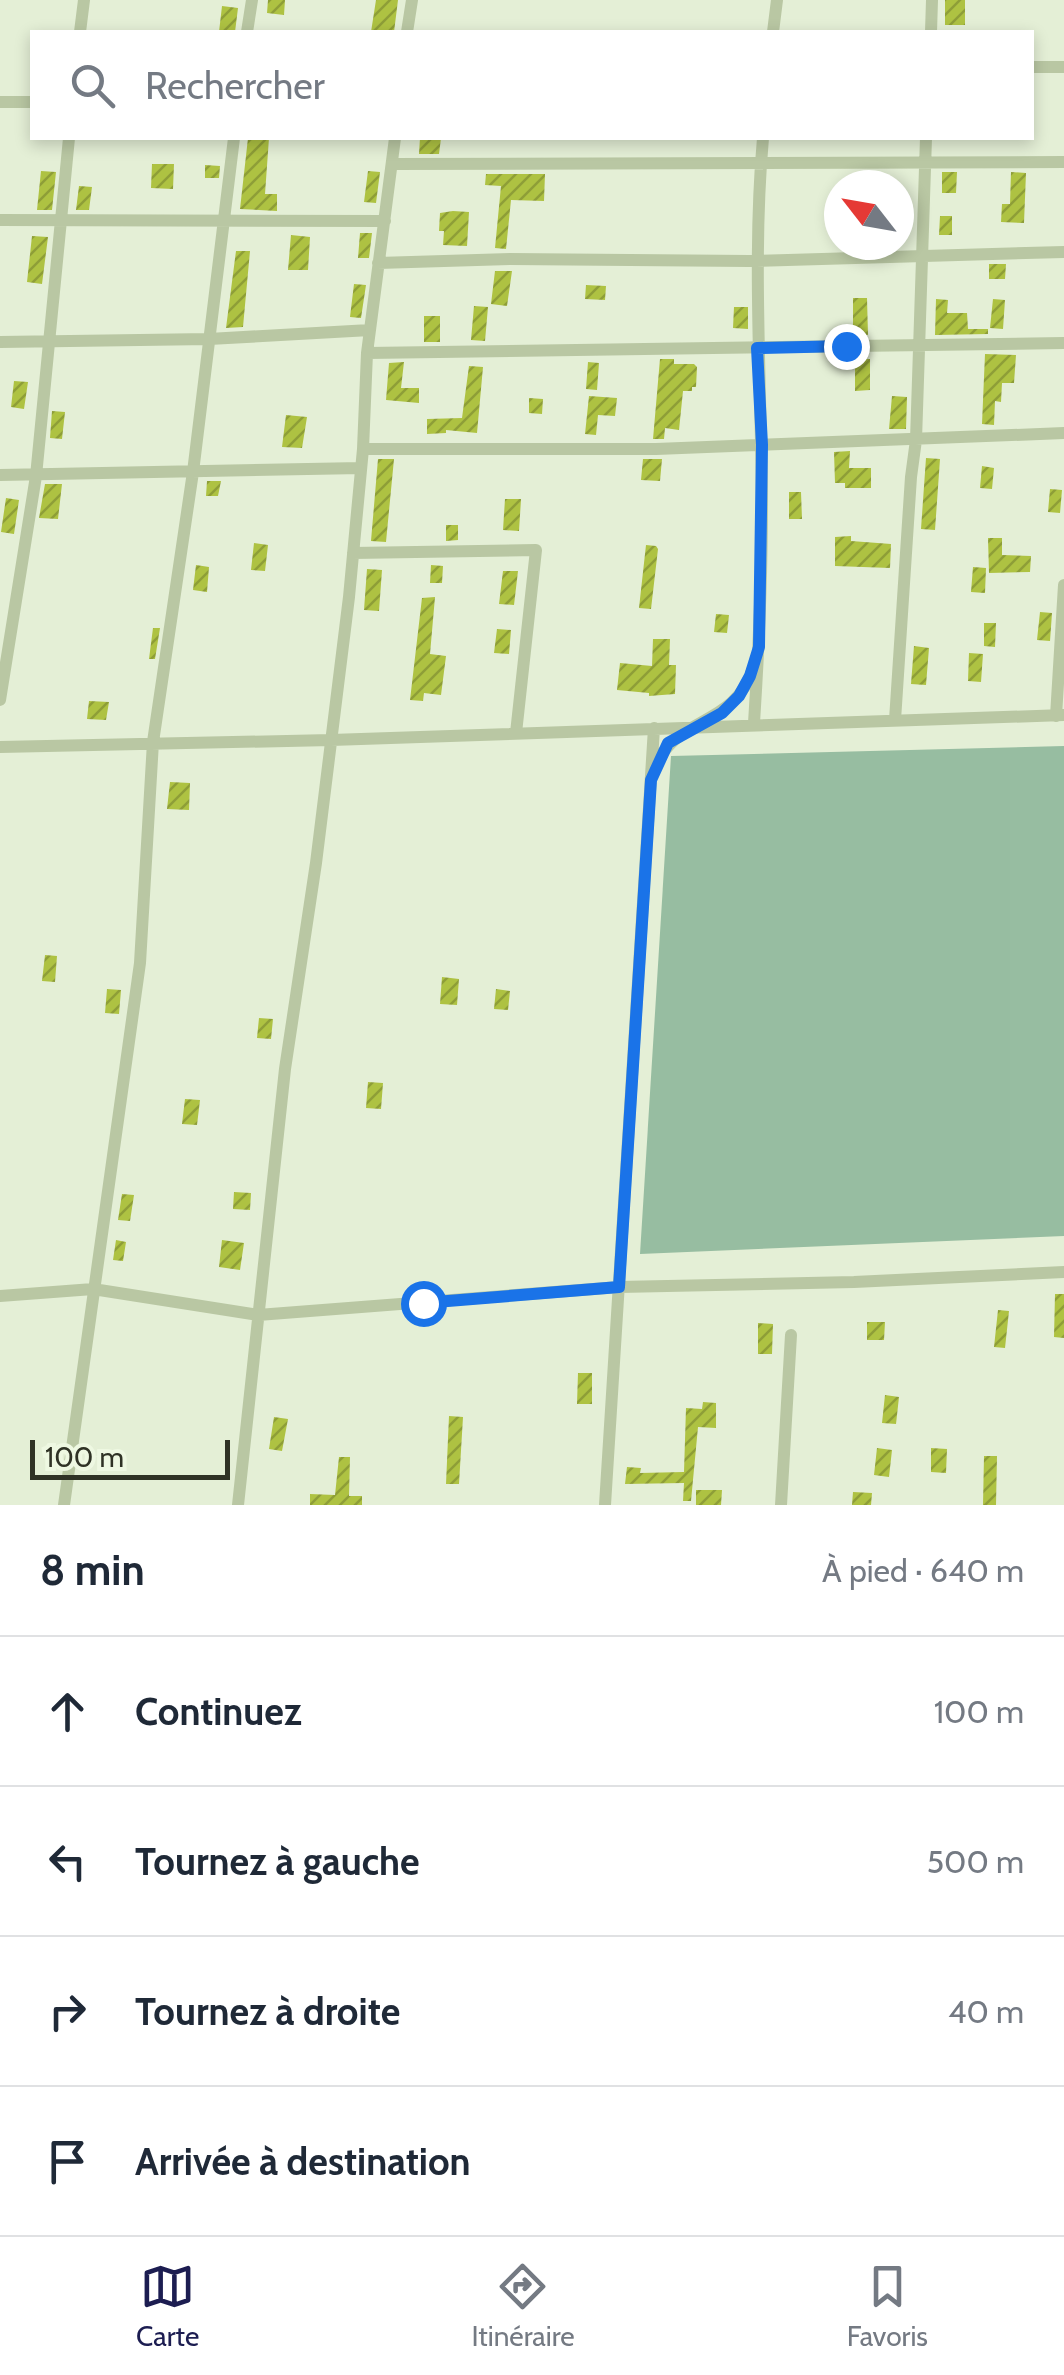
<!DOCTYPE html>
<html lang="fr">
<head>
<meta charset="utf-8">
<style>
	body { margin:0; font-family:Cabin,sans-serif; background:#f2f2f3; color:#1f2937 }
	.compass { position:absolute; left:824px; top:170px; width:90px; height:90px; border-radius:50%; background:#fff; box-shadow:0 5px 15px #0003; rotate:301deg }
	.scale { position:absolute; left:30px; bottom:25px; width:200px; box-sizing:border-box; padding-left:10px; border:5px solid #2f3225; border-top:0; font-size:28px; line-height:35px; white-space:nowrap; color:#2f3225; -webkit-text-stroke:8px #eef8e2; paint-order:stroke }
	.stop { position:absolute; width:30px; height:30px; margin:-22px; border:8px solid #1a73e8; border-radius:50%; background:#fff }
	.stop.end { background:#1a73e8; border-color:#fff; box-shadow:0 2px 10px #0008 }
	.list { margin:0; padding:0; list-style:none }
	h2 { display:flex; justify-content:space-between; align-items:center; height:130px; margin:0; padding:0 40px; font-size:42px }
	h2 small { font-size:32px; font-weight:400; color:#747a83 }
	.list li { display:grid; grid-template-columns:65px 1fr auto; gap:30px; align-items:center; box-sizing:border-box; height:150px; padding:0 40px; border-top:2px solid #e0e1e3 }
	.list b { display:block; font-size:38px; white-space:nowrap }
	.list em { font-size:32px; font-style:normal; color:#747a83 }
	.icon { flex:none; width:55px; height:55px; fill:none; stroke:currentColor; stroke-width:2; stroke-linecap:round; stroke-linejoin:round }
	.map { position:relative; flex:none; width:1064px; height:1505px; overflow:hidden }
	.search { position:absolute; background:#fff; box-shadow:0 5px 15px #0003; left:30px; right:30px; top:30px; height:110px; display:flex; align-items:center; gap:25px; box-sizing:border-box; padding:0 35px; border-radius:0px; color:#747a83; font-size:38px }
	.sheet { height:730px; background:#fff }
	nav { display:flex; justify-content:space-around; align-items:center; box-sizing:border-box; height:140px; border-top:2px solid #e0e1e3; background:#fff; font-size:28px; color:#747a83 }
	nav a { display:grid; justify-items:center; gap:5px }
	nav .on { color:#1c1d51 }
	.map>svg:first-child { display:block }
</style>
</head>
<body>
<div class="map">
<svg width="1064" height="1505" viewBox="0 0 1064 1505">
	<defs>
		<pattern id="building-hatch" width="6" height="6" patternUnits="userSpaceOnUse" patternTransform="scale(2.5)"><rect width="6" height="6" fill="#aec242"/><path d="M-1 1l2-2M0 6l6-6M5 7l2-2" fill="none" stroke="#8e9e37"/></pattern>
	</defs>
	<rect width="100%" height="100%" fill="#e4efd6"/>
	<!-- park -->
	<path fill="#97bda1" d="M1064,746v490l-424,18 31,-498z"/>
	<!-- building -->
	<path fill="url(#building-hatch)" d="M268,0h17l-1,15 -17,-2z
		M376,0h22l-4,32h-23z
		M945,0h20v25h-20z
		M222,6l16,2 -3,24h-16z
		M248,138h21l-4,56h12v17l-37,-2z
		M420,138h21l-2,16h-20z
		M152,164h22l-1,25 -22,-1z
		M205,165l15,1 -1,12h-14z
		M41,171l15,1 -4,38h-15z
		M368,171l12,1 -4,31 -12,-1z
		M942,172h15l-1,21h-14z
		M1011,172l15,1 -2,50 -23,-1 1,-18h8z
		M486,174h59l-1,27 -33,-1 -5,49 -11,-1 6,-62 -16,-1z
		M79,186l13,1 -3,23h-13z
		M453,211l16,1 -2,34 -24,-1 1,-14h-5l1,-18z
		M940,216h12v19h-13z
		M360,233h12l-3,25h-11z
		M291,235l19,2 -2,33h-20z
		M32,236l16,1 -6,47 -15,-2z
		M236,251h14l-7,76 -17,1z
		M989,264h17l-1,15h-16z
		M495,271h17l-5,35 -16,-2z
		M354,284l12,1 -5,33 -11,-1z
		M586,285l20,1 -1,14 -20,-1z
		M853,298h14l1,37h-15z
		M936,299l12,1 -1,13h20l1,16h20v5l-53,1z
		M993,299l12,1 -2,29 -13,-1z
		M474,306l14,1 -3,34 -14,-1z
		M734,307h14v22l-15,-1z
		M424,316h16v26h-16z
		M985,354l31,1 -2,28h-12l-1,19 -6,-1 -1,24 -12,-1z
		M660,359h14v5h20l3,3 -1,20h-4v4h-9l-4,39 -14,-2 -1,11h-11z
		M855,359h15v31l-15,1z
		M404,362l-3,26h18v15l-33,-3 3,-37z
		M588,362l11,1 -2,27 -11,-1z
		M469,366l14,1 -6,66 -31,-3v3l-19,1v-15l35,-1z
		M14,381l14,1 -4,27 -13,-2z
		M589,396l28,2 -2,18 -17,-1 -2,20 -11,-1z
		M892,396l15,1 -1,32h-17z
		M529,398l14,1 -1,15 -13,-1z
		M52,411l13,1 -3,27 -12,-1z
		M286,415l21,2 -5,31 -20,-1z
		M850,451l-1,17h22v20h-26v-5h-10l-1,-31z
		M926,458l14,1 -5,71 -14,-1z
		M378,459h16l-8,83 -15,-1z
		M643,459h19l-2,22 -19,-1z
		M982,466l12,2 -2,21 -12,-1z
		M207,481h14l-3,15h-12z
		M45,484h17l-4,35 -19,-1z
		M1050,489l12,1 -2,23 -12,-1z
		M789,492h12l1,27h-13z
		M6,498l13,2 -5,34 -13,-2z
		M505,499h16l-2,32 -16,-1z
		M446,525h12v15l-12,1z
		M851,536v5l40,3 -1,24 -55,-2v-29z
		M988,538h14v17l29,1 -1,16 -41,1z
		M254,543l14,2 -3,26 -14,-1z
		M646,545l10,1 2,3 -7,60 -12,-1z
		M196,565l13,2 -2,25 -14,-2z
		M431,565l12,1 -1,17h-12z
		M973,567l13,1 -1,25 -14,-1z
		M367,569l15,1 -3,41 -15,-1z
		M503,571h15l-4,34 -15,-1z
		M435,597l-5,57 16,2 -5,39 -17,-2 -1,8 -13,-1 12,-102z
		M1040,612l12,1 -2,28 -13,-1z
		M716,614l13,1 -2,18 -13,-1z
		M984,623h12l-1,24 -11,-1z
		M153,628h7l-5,31h-6z
		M497,629l14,1 -2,24 -15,-1z
		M653,639h17l-1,26h7l-1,29 -26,2v-3l-32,-3 3,-27 32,3z
		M914,646l15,2 -3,37 -15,-1z
		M969,653l14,1 -2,28 -13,-1z
		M89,701l20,1 -3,18 -19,-1z
		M170,782l20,1 -1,27 -22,-1z
		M45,955l12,1 -2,26 -13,-1z
		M442,977l17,2 -2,26 -17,-1z
		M107,989l14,1 -2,24 -14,-1z
		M496,989l14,2 -2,19 -14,-1z
		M259,1018l14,1 -2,20 -14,-1z
		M368,1082l15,1 -2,26 -15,-1z
		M185,1099l15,1 -3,25 -15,-1z
		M234,1192l17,1 -1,17 -17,-1z
		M122,1194l12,1 -4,26 -12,-1z
		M116,1240l10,2 -3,19 -10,-1z
		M222,1240l22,3 -4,27 -21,-3z
		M1055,1294h9v44l-10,-1z
		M998,1310l11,1 -4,37 -11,-1z
		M867,1322h18l-1,18h-17z
		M758,1323l15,1 -1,30h-14z
		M578,1373h14v31h-15z
		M885,1395l14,2 -3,27 -14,-1z
		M703,1402l13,1v25l-18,-1 -7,74h-8l1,-18 -59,1 2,-17 14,1 -1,5 44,-1 2,-64 16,1z
		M449,1416l14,1 -4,67h-13z
		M274,1417l14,2 -6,32 -13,-2z
		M877,1448l15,2 -3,27 -15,-2z
		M931,1448l16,1 -1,24 -15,-1z
		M984,1456h13l-1,49h-13z
		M339,1457h11l-1,39h13v9h-52v-11l25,1z
		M696,1490h26l-1,15h-25z
		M853,1492l19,1 -1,12h-19z"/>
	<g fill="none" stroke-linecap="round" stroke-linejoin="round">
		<!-- street -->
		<path stroke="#b9c7a3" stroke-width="12" d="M80,32l4,-32
			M247,32l5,-32
			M407,32l5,-32
			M773,32l4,-32
			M931,32l1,-32
			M1032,67h32
			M0,102h32
			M393,164l671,-2
			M0,220l385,1
			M378,263l132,-4 239,2 315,-9
			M0,342l209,-3 161,-9
			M367,353l697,-10
			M363,449h293l408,-16
			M0,475l361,-7
			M353,553l183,-3 -20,183
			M0,700l36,-224 33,-338
			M1056,716l8,-131
			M895,720l16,-243 5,-37 10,-302
			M754,723c6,-93 10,-188 7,-281 -2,-102 -7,-203 2,-304
			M0,747l331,-7 733,-25
			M655,768c20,-53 80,-40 98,-100
			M0,1296l93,-7 165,26 361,-28 235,-5 210,-10
			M64,1505l76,-542 13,-221 40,-270 41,-334
			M238,1505l47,-436 31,-206 33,-266 14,-148 4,-96 28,-215
			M605,1505l49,-777
			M781,1505l10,-170"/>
	</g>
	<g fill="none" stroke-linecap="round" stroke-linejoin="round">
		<!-- route -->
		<path stroke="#1a73e8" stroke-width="12" d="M423,1303l196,-16 32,-507 17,-37 54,-30 17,-17 11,-20 9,-29 3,-202 -5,-97 89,-2"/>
	</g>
</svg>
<svg class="compass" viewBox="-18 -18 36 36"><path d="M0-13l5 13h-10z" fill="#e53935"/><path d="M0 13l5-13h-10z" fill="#747a83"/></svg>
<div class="scale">100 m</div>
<div class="stop" style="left:423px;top:1303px"></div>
<div class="stop end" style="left:846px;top:346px"></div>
<div class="search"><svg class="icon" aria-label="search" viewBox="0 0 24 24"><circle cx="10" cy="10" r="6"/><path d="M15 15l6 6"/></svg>Rechercher</div>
</div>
<section class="sheet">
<h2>8 min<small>À pied · 640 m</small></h2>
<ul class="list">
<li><svg class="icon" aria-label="ahead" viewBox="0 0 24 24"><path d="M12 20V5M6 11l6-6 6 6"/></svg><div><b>Continuez</b></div><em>100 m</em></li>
<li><svg class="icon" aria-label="left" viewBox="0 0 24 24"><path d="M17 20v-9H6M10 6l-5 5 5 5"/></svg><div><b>Tournez à gauche</b></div><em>500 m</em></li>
<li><svg class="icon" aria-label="right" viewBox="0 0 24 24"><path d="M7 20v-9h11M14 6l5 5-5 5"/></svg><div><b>Tournez à droite</b></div><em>40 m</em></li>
<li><svg class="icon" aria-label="arrive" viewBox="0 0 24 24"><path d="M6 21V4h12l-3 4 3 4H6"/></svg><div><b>Arrivée à destination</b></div></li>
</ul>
</section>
<nav>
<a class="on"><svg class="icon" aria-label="map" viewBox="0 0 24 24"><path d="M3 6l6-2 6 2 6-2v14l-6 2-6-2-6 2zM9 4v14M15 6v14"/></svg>Carte</a>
<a><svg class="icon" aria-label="directions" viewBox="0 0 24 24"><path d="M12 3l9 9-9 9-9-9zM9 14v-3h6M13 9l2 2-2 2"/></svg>Itinéraire</a>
<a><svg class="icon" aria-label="saved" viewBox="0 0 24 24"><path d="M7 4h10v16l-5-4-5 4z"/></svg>Favoris</a>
</nav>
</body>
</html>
